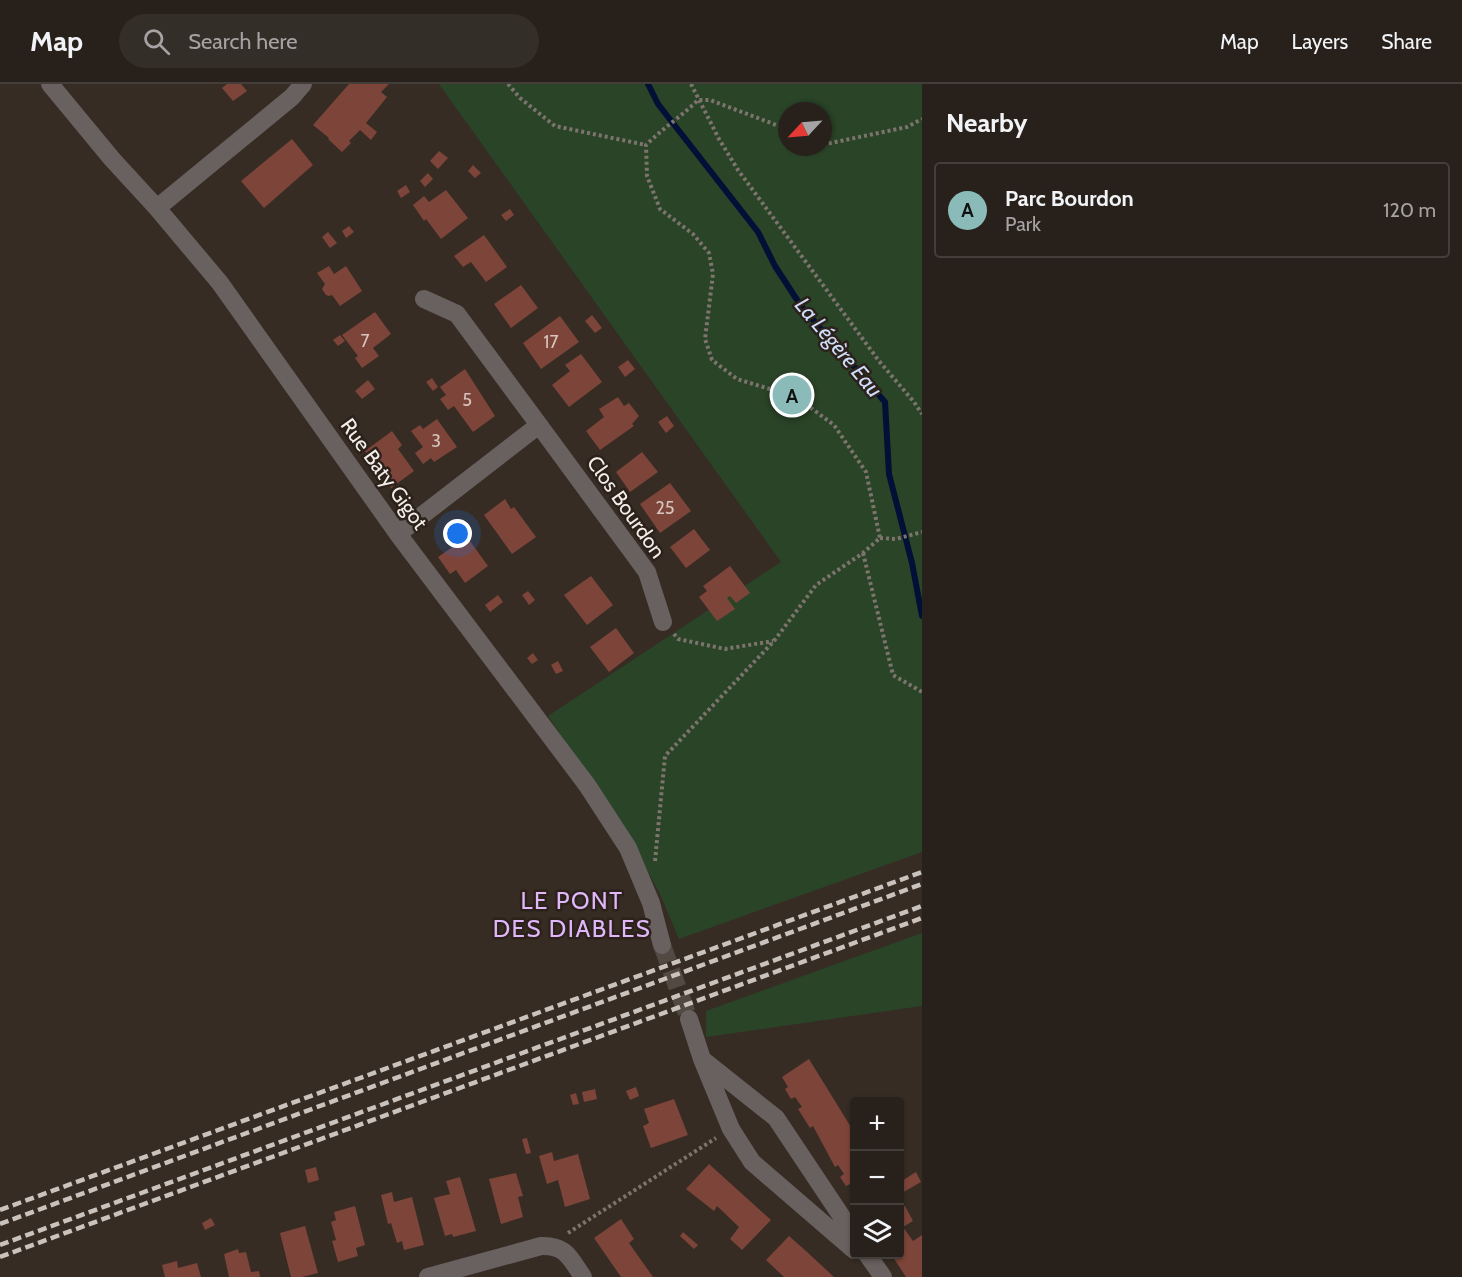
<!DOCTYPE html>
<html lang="en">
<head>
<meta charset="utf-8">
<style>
	body { margin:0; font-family:Cabin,sans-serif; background:#342e28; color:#f1f3f6 }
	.controls { position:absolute; right:18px; bottom:18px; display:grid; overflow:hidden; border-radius:6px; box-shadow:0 2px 4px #0004 }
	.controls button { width:54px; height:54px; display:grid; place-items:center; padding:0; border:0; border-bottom:2px solid #443e3a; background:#28211b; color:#f1f3f6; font:30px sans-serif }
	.compass { position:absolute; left:778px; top:18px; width:54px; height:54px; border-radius:50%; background:#28211b; box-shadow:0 2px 4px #0004; rotate:244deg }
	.you { position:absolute; left:458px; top:450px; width:21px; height:21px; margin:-15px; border:4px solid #fff; border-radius:50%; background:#1a73e8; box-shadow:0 0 0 9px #1a73e833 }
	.badge { display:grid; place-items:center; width:39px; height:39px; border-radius:50%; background:#8bbbb9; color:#111; font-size:20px; font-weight:700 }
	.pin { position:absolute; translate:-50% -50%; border:3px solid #fff; box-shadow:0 2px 6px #0006 }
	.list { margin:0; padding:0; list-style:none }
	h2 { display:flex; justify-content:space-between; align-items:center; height:78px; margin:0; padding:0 24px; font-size:26px }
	h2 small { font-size:20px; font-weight:400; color:#a5a3a3 }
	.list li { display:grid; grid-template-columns:39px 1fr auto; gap:18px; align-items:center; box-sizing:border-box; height:96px; margin:0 12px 12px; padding:0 12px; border:2px solid #443e3a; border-radius:6px }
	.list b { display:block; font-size:22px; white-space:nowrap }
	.list p { margin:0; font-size:20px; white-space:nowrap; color:#a5a3a3 }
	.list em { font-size:20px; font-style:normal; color:#a5a3a3 }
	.icon { flex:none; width:33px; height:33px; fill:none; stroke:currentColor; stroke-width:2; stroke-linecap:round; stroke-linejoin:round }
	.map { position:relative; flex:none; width:922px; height:1193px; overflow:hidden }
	header { display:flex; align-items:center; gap:36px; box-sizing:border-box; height:84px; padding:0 30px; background:#28211b; border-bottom:2px solid #443e3a }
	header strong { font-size:28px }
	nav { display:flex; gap:33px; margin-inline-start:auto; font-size:21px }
	.search { width:420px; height:54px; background:#342e28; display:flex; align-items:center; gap:15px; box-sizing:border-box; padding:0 21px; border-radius:33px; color:#a5a3a3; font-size:22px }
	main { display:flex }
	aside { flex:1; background:#28211b }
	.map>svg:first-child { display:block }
</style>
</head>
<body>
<header>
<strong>Map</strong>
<div class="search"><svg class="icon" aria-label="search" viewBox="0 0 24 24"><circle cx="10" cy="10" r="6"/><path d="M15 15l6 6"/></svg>Search here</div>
<nav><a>Map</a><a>Layers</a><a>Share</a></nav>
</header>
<main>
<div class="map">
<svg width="922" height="1193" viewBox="0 0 922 1193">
	<rect width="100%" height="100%" fill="#362c24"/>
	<!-- green -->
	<path fill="#2a4428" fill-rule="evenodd" d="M439,0h483v768l-243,87 -19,-45 -32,-59 -80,-119 233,-154zM787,27h36v36h-36z
		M922,849v73l-216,31v-26z"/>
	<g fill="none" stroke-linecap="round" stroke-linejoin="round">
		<!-- stream -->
		<path stroke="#020f36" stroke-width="6" d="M648,0l10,20 100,128 17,34 26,40 84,96 4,72 23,89 10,53"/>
	</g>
	<!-- building -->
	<path fill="#7d4439" d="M227,0h14l6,7 -14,10 -11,-13z
		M349,0h40l-8,8 6,5 -21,26 11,9 -6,8 -11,-10 -11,11 2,2 -9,9 -14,-13 1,-1 -16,-13z
		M292,55l21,26 -49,43 -23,-27z
		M439,67l9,7 -10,11 -8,-8z
		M473,81l8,8 -6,5 -7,-7z
		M428,89l5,6 -8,8 -5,-6z
		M406,101l4,7 -9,6 -4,-7z
		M446,106l22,28 -27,21 -15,-20 -2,2 -11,-16 11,-9 5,6z
		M510,125l4,6 -8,6 -5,-6z
		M349,142l5,6 -8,6 -4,-7z
		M328,148l9,11 -7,5 -8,-11z
		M484,151l23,32 -21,15 -15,-20 -8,5 -9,-11z
		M329,182l5,8 12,-8 16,25 -22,15 -8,-11 -3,1 -3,-1 -4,-6 3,-5 -8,-11z
		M521,201l17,23 -27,20 -17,-24z
		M375,228l16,22 -18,14 6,8 -17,12 -7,-10 3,-2 -16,-21z
		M592,231l10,13 -7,5 -10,-12z
		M560,232l19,26 -38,27 -18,-26z
		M340,251l5,6 -7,5 -5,-6z
		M581,270l21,28 -33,25 -17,-22 18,-14 -5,-6z
		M628,276l7,9 -10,8 -7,-10z
		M465,285l30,47 -22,16 -19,-26 -6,4 -8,-11 6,-4 -6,-8z
		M432,294l6,9 -5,4 -7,-9z
		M368,296l7,9 -13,10 -7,-8z
		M618,313l6,9 5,-3 10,13 -7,8 2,2 -34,24 -14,-19 18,-14 -5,-8z
		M667,332l7,10 -8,7 -8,-11z
		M437,335l20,28 -23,15 -3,-4 -8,6 -8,-11 8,-6 -12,-16 9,-6 3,4z
		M392,347l10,14 -4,4 16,22 -23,17 -26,-37z
		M642,368l16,20 -28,20 -14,-20z
		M670,399l21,28 -31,22 -20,-29z
		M505,415l6,10 3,-2 22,30 -24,17 -28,-39z
		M694,445l16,21 -24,18 -16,-21z
		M467,453l21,29 -23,17 -9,-13 -6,4 -12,-17z
		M730,482l20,27 -14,10 -6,-7 -3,2 8,11 -18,12 -18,-24 8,-6 -4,-5z
		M591,492l22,29 -26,20 -23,-30z
		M528,507l7,9 -6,5 -7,-10z
		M498,511l5,7 -13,10 -5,-7z
		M616,544l18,25 -25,19 -19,-25z
		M533,569l5,7 -6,4 -5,-6z
		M558,577l5,10 -7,3 -5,-9z
		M809,975l45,73v59l-4,-7 -4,2 -6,-9 4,-3 -6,-9 -3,2 -22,-41 -3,2 -12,-19 4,-2 -7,-10 -4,2 -6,-10 3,-2 -6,-10z
		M636,1003l3,9 -9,4 -4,-9z
		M595,1005l2,10 -13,3 -2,-10z
		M576,1009l3,11 -6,1 -3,-10z
		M674,1015l14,36 -37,13 -8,-22 6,-3 -5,-14z
		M527,1054l4,15 -5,1 -4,-15z
		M552,1068l2,9 24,-7 12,45 -25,8 -7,-27 -11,4 -8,-28z
		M709,1080l62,56 -29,30 -12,-11 9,-12 -22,-21 -3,5 -28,-22z
		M316,1083l3,13 -11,3 -3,-13z
		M916,1088l5,10 -21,12v-12z
		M516,1089l7,23 -5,1 5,20 -22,7 -12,-45z
		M460,1093l16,54 -23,6 -1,-3 -7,2 -11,-38 16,-4 -4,-13z
		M392,1108l2,10 18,-5 12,48 -20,5 -2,-9 -5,2 -6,-20 -3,1 -7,-29z
		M355,1122l10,39 -9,3 2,8 -20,6 -6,-21 4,-1 -5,-18 5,-2 -2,-8z
		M905,1122l8,15 -10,6 10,14 9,-6v42h-16l-15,-23h9v-45z
		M211,1134l4,7 -10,5 -3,-7z
		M621,1135l13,20 -5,4 24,34h-32l-27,-39z
		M305,1142l13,47 -16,4h-11l-11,-44z
		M683,1148l15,13 -4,4 -14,-13z
		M789,1152l17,15 28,26h-50l-18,-17z
		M238,1165l1,4 7,-1 5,20 8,-1 1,6h-31l-5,-23z
		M177,1177l1,7 19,-5 4,14h-36l-3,-12z"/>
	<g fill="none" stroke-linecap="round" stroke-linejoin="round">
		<!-- street-tunnel -->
		<path stroke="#524942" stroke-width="18" stroke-dasharray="18 9" stroke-linecap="butt" d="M662,861l27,74"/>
		<!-- path -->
		<path stroke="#7d746e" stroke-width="4" stroke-dasharray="3 3" stroke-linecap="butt" d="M508,0l12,14 35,28 91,19
			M691,0l28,55 19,31 141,191 35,41 8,12
			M823,59l3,1 81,-17 15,-8
			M880,454l16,1 26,-7
			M863,469l30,122 29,17
			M674,550l4,5 47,10 48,-8
			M655,777l10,-105 109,-115 42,-56 47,-32 17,-15 -14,-66 -32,-47 -38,-28 -59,-18 -25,-19 -7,-21 8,-65 -4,-21 -16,-19 -33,-25 -13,-33 -1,-31c17,-17 36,-29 52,-45h12l77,29
			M568,1149l148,-95"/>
		<!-- street -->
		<path stroke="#686160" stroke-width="18" d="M50,0l62,75 45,49 63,75 178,251 189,251 41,63 23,55 11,42
			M157,124l135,-111 11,-13
			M424,215l33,15 82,111 108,147 16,50
			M398,450l141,-109
			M689,935l13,40 29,70 21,33 102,88
			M703,976l73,58 78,117
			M867,1170l16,23
			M428,1193l113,-31c25,-1 29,12 42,31"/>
		<!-- rail -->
		<path stroke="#c9c2bd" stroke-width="4.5" stroke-dasharray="9 4.5" stroke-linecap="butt" d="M0,1126l922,-338
			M0,1140l922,-340
			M0,1161l922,-339
			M0,1173l922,-339"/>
	</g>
	<g text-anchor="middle" stroke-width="5" stroke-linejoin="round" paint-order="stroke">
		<!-- number labels -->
		<g font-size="18" fill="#d6c4bd">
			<text x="365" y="263">7</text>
			<text x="551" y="264">17</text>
			<text x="467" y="322">5</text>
			<text x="436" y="363">3</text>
			<text x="665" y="430">25</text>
		</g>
		<!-- street labels -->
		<g font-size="21" fill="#f4eee9" stroke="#2c221b">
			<text transform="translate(384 390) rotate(54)" y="7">Rue Baty Gigot</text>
			<text transform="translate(626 423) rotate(55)" y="7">Clos Bourdon</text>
		</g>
		<!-- water labels -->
		<g font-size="22" font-style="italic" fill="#cedefb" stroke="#2c221b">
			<text transform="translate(839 263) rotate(50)" y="8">La Légère Eau</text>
		</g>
		<!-- quarter labels -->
		<g font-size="24" letter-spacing="1.5" fill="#e0b8fa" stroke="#2c221b">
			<text x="572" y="825">LE PONT<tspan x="572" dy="28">DES DIABLES</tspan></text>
		</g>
	</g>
</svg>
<div class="controls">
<button>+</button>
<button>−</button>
<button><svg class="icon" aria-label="layers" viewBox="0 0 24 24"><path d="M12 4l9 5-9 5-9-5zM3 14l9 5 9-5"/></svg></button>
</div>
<svg class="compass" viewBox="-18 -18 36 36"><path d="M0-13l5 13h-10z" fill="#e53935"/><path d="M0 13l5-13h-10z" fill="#a5a3a3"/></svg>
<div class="you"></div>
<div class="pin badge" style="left:792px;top:311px">A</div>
</div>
<aside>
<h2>Nearby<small></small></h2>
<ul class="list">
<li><span class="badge">A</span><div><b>Parc Bourdon</b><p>Park</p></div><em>120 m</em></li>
</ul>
</aside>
</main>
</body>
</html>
